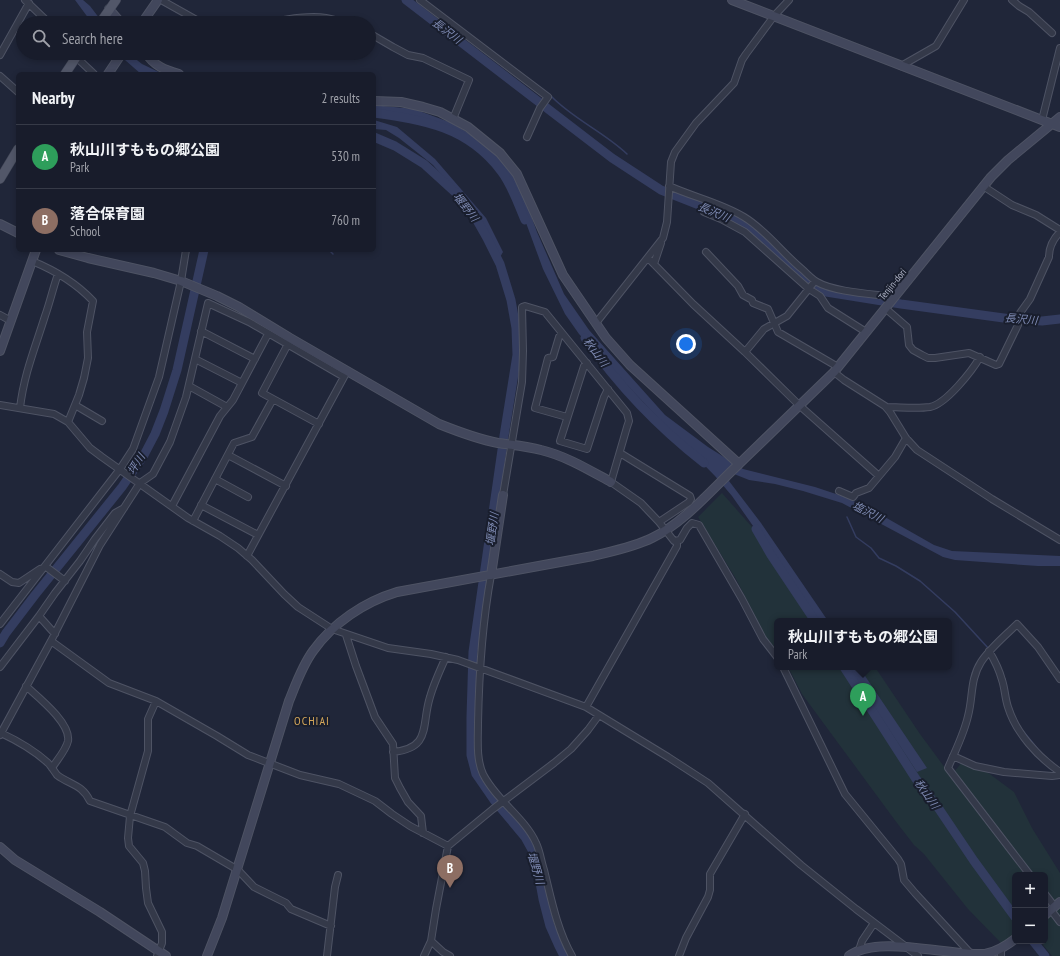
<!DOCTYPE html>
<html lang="en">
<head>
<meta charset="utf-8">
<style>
	body { margin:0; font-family:"PT Sans Narrow","Noto Sans JP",sans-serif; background:#212533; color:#f1f3f6 }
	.controls { position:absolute; right:12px; bottom:12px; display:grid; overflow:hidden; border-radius:6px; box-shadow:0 2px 6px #0003 }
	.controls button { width:36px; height:36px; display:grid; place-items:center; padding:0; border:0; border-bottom:1px solid #363a47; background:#181c2b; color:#f1f3f6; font:20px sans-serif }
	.you { position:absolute; left:686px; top:344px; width:14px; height:14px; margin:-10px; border:3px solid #fff; border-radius:50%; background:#1a73e8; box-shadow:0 0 0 6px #1a73e833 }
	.badge { display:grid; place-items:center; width:26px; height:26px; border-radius:50%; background:#db2777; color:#fff; font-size:13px; font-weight:700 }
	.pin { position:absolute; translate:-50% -33px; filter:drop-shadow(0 1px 2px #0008) }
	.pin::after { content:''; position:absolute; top:21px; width:14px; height:12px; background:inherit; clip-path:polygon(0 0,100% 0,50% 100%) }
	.popup { position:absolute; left:774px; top:618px; width:178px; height:52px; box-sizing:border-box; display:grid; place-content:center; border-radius:6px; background:#181c2b; filter:drop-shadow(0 1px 3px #0005); font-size:13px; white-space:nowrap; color:#9fa1a9 }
	.popup b { font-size:15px; color:#f1f3f6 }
	.popup::after { content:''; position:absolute; left:50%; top:100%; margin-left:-8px; border:8px solid transparent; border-top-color:#181c2b }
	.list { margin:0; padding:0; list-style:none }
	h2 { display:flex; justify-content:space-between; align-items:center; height:52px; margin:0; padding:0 16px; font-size:17px }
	h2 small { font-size:13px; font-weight:400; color:#9fa1a9 }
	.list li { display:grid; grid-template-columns:26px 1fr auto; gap:12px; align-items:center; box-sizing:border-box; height:64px; padding:0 16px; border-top:1px solid #363a47 }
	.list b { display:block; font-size:15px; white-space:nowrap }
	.list p { margin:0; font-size:13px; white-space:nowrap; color:#9fa1a9 }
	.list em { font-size:13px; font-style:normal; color:#9fa1a9 }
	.icon { flex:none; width:22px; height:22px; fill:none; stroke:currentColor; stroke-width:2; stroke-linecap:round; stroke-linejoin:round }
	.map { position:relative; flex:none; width:1060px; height:956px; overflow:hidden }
	.search { position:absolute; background:#181c2b; box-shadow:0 2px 6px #0003; left:16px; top:16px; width:360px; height:44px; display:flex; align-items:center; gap:10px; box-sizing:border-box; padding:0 14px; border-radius:22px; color:#9fa1a9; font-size:15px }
	.panel { position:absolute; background:#181c2b; box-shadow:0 2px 6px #0003; left:16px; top:72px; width:360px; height:180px; border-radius:6px }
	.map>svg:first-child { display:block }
</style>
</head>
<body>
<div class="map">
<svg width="1060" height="956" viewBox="0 0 1060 956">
	<rect width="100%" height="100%" fill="#202639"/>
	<!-- green -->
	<path fill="#22323a" d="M722,493l30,34 19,32 34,52 17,10h-45v29l-11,-13 -30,-58 -38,-62z
		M788,667h87l45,67 31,42 11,-14 25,10 27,20 18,36 28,45v83h-8l-12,-15h5v-66h-30v60l-12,10 -35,-36 -44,-55 -10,-9 -17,-22 -95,-129z"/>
	<!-- water -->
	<path fill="#343d60" d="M75,0h8l7,6 13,17h-11z
		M117,53h11l14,11 21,10h-22z
		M374,105l40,4 38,14 26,16 19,14 17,24 10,19 13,36 27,62 25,36 76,85 43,32 35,22 72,18 30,10 31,15 58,33 18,6 108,5v10h-22l-83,-6 -12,-3 -101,-54 -39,-12 -28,-7 -26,-4 -15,-6 -5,7 32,42 67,98h-10l-34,-51 -52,-74 -17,-20 -56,-57 -80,-85 -14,-20 -22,-45 -32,-87 -17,-24 -19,-15 -25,-15 -42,-13 -34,-2z
		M374,120l23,7 38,32 51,59 17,34 -4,7 -15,-31 -13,-19 -38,-44 -34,-27 -13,-8 -12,-1z
		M848,667h11l68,101 -10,4z"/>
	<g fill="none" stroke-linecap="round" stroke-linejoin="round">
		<!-- stream -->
		<path stroke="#343d60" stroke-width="1.5" d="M551,96c22,23 53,36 76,58
			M329,250l4,4
			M847,517l9,20 15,11 8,10 17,8 24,15 35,31 34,37
			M1023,731l14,17"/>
		<!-- river -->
		<path stroke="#343d60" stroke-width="9" d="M406,0l206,158 49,32 61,24 21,10 64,58 13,9 81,13 110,15 31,2 18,-2
			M374,113c50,7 94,14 127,58 11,14 17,33 24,49
			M374,137l21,9 29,18 33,30 17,21 13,23 13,26 11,36 5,28 1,27 -13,81 -31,216 -2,65v38l5,19 18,26 31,37 10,18 8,44 7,27 8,18 6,12
			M585,338c33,47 74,90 119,125
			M756,529l15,26 44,66
			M0,643l6,-10 29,-38 87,-108 22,-32 11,-21 9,-23 13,-41 27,-120
			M844,667l72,112 23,30 35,52 41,56
			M1033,941l12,15"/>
		<!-- street casing -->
		<g stroke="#4e5364" stroke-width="8">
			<path id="street" d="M25,0l24,23
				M161,0l41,23
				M420,0l128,97 -8,11 -13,29
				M1012,0l7,6 10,6 23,21
				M266,23c18,-3 42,-8 60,-5 6,1 12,3 18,5
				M369,33l24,14 15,8 15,3 46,22 -16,39
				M0,55l29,-52
				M76,57l18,17
				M901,66l35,-20 28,-46
				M0,76l18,16
				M1042,120l18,-72
				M669,186c24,11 52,17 75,31 22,13 39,37 59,53 4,4 9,9 14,12 17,10 56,12 77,15
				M983,186l29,19 24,10 24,15
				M704,212l17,7 24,13 64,57 11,7 8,12 38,24
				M706,252l32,34 5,9 9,5 1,3 15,6 10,23 60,35
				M648,258l45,46 52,48 55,54 79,70
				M32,261c22,9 45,23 61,40l-6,31 1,26 -4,20 -5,17 -11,27
				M654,264l7,-21
				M885,308l22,19 2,18 4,5 9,5 6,3h7l34,-5 27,12 3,-1 19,-39 2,-12 10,-14 19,-42c0,-11 4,-18 11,-25
				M0,315l11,6
				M596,323l67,-85 4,-16 4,-60 4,-10 21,-29 38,-40 8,-23 4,-6 28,-38 15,-16
				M201,331l54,28
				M562,333l-3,4 -6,20 -5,1 -13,50 32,9
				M289,342l-27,51 57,31
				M745,352l19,-23 23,-13 28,-35
				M195,359l47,24
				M587,363l-3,3 -24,75 27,8 17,-52 4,-8
				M834,372l10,8 41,26 5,6 16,26 11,12 75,49 68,41
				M189,386l38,21
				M0,405l54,9 14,8 22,26 12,9 86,61 32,18 18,12 14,12 32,34 14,13 34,22 56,19 43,6 27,6 128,47 82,50 40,26 93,82 55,44 62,47
				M75,405l27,16
				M886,407c14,0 30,2 44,0 16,-3 42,-36 50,-50
				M20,408c4,-34 15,-60 25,-92 5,-14 8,-28 13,-42
				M620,453l70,43 1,3 -2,3 -30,20
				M228,455l58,31
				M215,479l33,18
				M839,491l14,6 3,-4 13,-5 26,-31 11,-19
				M503,495l19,-113 1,-31 -1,-44 3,-1 20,6 82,101 2,8 -2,6 -16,55 30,21 18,19 15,19 6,-1 7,-12 5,-5 7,2 43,74 21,40 14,18
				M201,505l57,30
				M172,506l48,-90 13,-16 35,-66
				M193,521l41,-78 18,-6 21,-38
				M247,556l98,-181
				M45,566l20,15
				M0,574l12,8 7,1 21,-14
				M491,575c-9,49 -12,98 -13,148 0,16 -2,36 5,51 13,26 42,44 53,69 4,8 5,18 8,27 7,28 13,60 28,86
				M39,616l16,18
				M0,624l120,-155 13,-20 26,-72 22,-96 5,-31
				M346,635l10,31 19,51 18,27 2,34 5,10 8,14 13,14 2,17
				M51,641l58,42 47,18 61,35 31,19 52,20 39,9 36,17 17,13 18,12 38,20
				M989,651c6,10 10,18 13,29 3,9 3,18 6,27 8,26 30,50 52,65
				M0,667l39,-51 16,-23 25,-32 15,-22 20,-26 9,-5
				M783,667l62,127 53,65 3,5 3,16 11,13 57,62
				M26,686c12,11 45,37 42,55 -2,9 -11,19 -16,27
				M156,701l-8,18v32l-18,65 -2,22 1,8 14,17 2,8 1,17 2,15 14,29v11l-5,13
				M586,707l86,-152 5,-9v-5
				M1,733c17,8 33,17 47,30 3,3 6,8 9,12 13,10 25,9 33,26l75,26 22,16 10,3 41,24 16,17 32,16 5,6 40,17
				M0,735l51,-94 49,-96 40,-62 13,-9 17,-32 16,-45 22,-94 41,19 95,55
				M393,752c39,-4 28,-27 37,-55 4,-14 10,-27 16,-40
				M953,756l22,10 29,6 48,4 8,-1
				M1030,875l-82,-107c7,-17 16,-34 20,-52 5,-18 2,-37 13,-54 9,-14 24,-26 36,-38l21,23 22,32
				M1045,894l10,13
				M1051,910l9,12
				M431,941l12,11 7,4
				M1001,949v7
				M859,950l3,-9 12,-18
				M327,956l8,-69 3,-12
				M424,956l7,-15 5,-32 12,-63 45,-37 61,-46 17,-14 17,-19 11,-15
				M679,956l7,-18 22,-41 2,-7v-16l35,-60"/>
		</g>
		<!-- secondary casing -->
		<g stroke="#4e5364" stroke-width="10">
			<path id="secondary" d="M732,0l328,127
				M109,9l12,14
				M142,23l16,-23
				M146,53c8,13 19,17 33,21
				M108,74l14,-21
				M374,101l27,1 22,5 17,5 28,15 32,26 17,21 46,101 43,63 24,27 109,99 95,-92 157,-195 17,-17 52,-43
				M0,224l18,9
				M59,250l29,8 66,15 27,8 36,15 22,11 51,31 149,86c20,8 38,15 59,19 14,2 29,3 43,7 25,6 48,20 70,32
				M0,351l36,-101
				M491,575l12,-80
				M0,847l15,13 85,52 66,44
				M1045,915l15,-13
				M207,956l15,-38 67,-217c7,-17 13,-35 24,-50 20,-28 51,-49 84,-59l196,-36c20,-5 41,-9 59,-18 33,-16 60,-49 87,-74
				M849,956c28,-22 99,0 136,-2 12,-2 21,-8 30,-15"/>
		</g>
		<!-- primary casing -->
		<g stroke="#3d4252" stroke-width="10">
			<path id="primary" d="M100,23l16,-23
				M65,74l14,-21
				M0,179l18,-30"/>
		</g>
		<!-- street -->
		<use href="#street" stroke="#343949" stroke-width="6"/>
		<!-- secondary -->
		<use href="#secondary" stroke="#42475c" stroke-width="8"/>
		<!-- primary -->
		<use href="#primary" stroke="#525769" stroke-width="9"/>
	</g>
	<g text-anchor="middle" stroke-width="4" stroke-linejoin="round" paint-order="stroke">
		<!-- street labels -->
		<g font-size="10" fill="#aeb3c5" stroke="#191e2d">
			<text transform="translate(892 284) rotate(-51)" y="4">Tenjin-dori</text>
		</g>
		<!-- water labels -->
		<g font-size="11" font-style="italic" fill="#7e8ab2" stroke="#191e2d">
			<text transform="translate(447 31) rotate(37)" y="4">長沢川</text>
			<text transform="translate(466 207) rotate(52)" y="4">堰野川</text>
			<text transform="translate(714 212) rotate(23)" y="4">長沢川</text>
			<text transform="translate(1021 319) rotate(5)" y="4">長沢川</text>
			<text transform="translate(596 352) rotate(53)" y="4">秋山川</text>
			<text transform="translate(136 464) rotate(-58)" y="4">坪川</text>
			<text transform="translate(868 512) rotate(27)" y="4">塩沢川</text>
			<text transform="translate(492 529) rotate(-82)" y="4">堰野川</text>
			<text transform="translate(927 794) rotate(55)" y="4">秋山川</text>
			<text transform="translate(536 868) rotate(74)" y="4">堰野川</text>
		</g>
		<!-- quarter labels -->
		<g font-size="12" letter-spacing="1" fill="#d5a75a" stroke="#191e2d">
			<text x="312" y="725">OCHIAI</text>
		</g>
	</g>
</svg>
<div class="controls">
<button>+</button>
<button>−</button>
</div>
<div class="you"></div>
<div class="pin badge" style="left:863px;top:716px;background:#2e9e5b">A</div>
<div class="popup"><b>秋山川すももの郷公園</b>Park</div>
<div class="pin badge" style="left:450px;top:888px;background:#8d6e63">B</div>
<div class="search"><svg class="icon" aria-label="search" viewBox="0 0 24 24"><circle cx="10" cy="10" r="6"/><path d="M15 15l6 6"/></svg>Search here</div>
<section class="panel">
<h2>Nearby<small>2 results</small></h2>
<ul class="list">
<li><span class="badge" style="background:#2e9e5b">A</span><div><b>秋山川すももの郷公園</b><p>Park</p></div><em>530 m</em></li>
<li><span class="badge" style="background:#8d6e63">B</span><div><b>落合保育園</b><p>School</p></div><em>760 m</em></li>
</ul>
</section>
</div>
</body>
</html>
